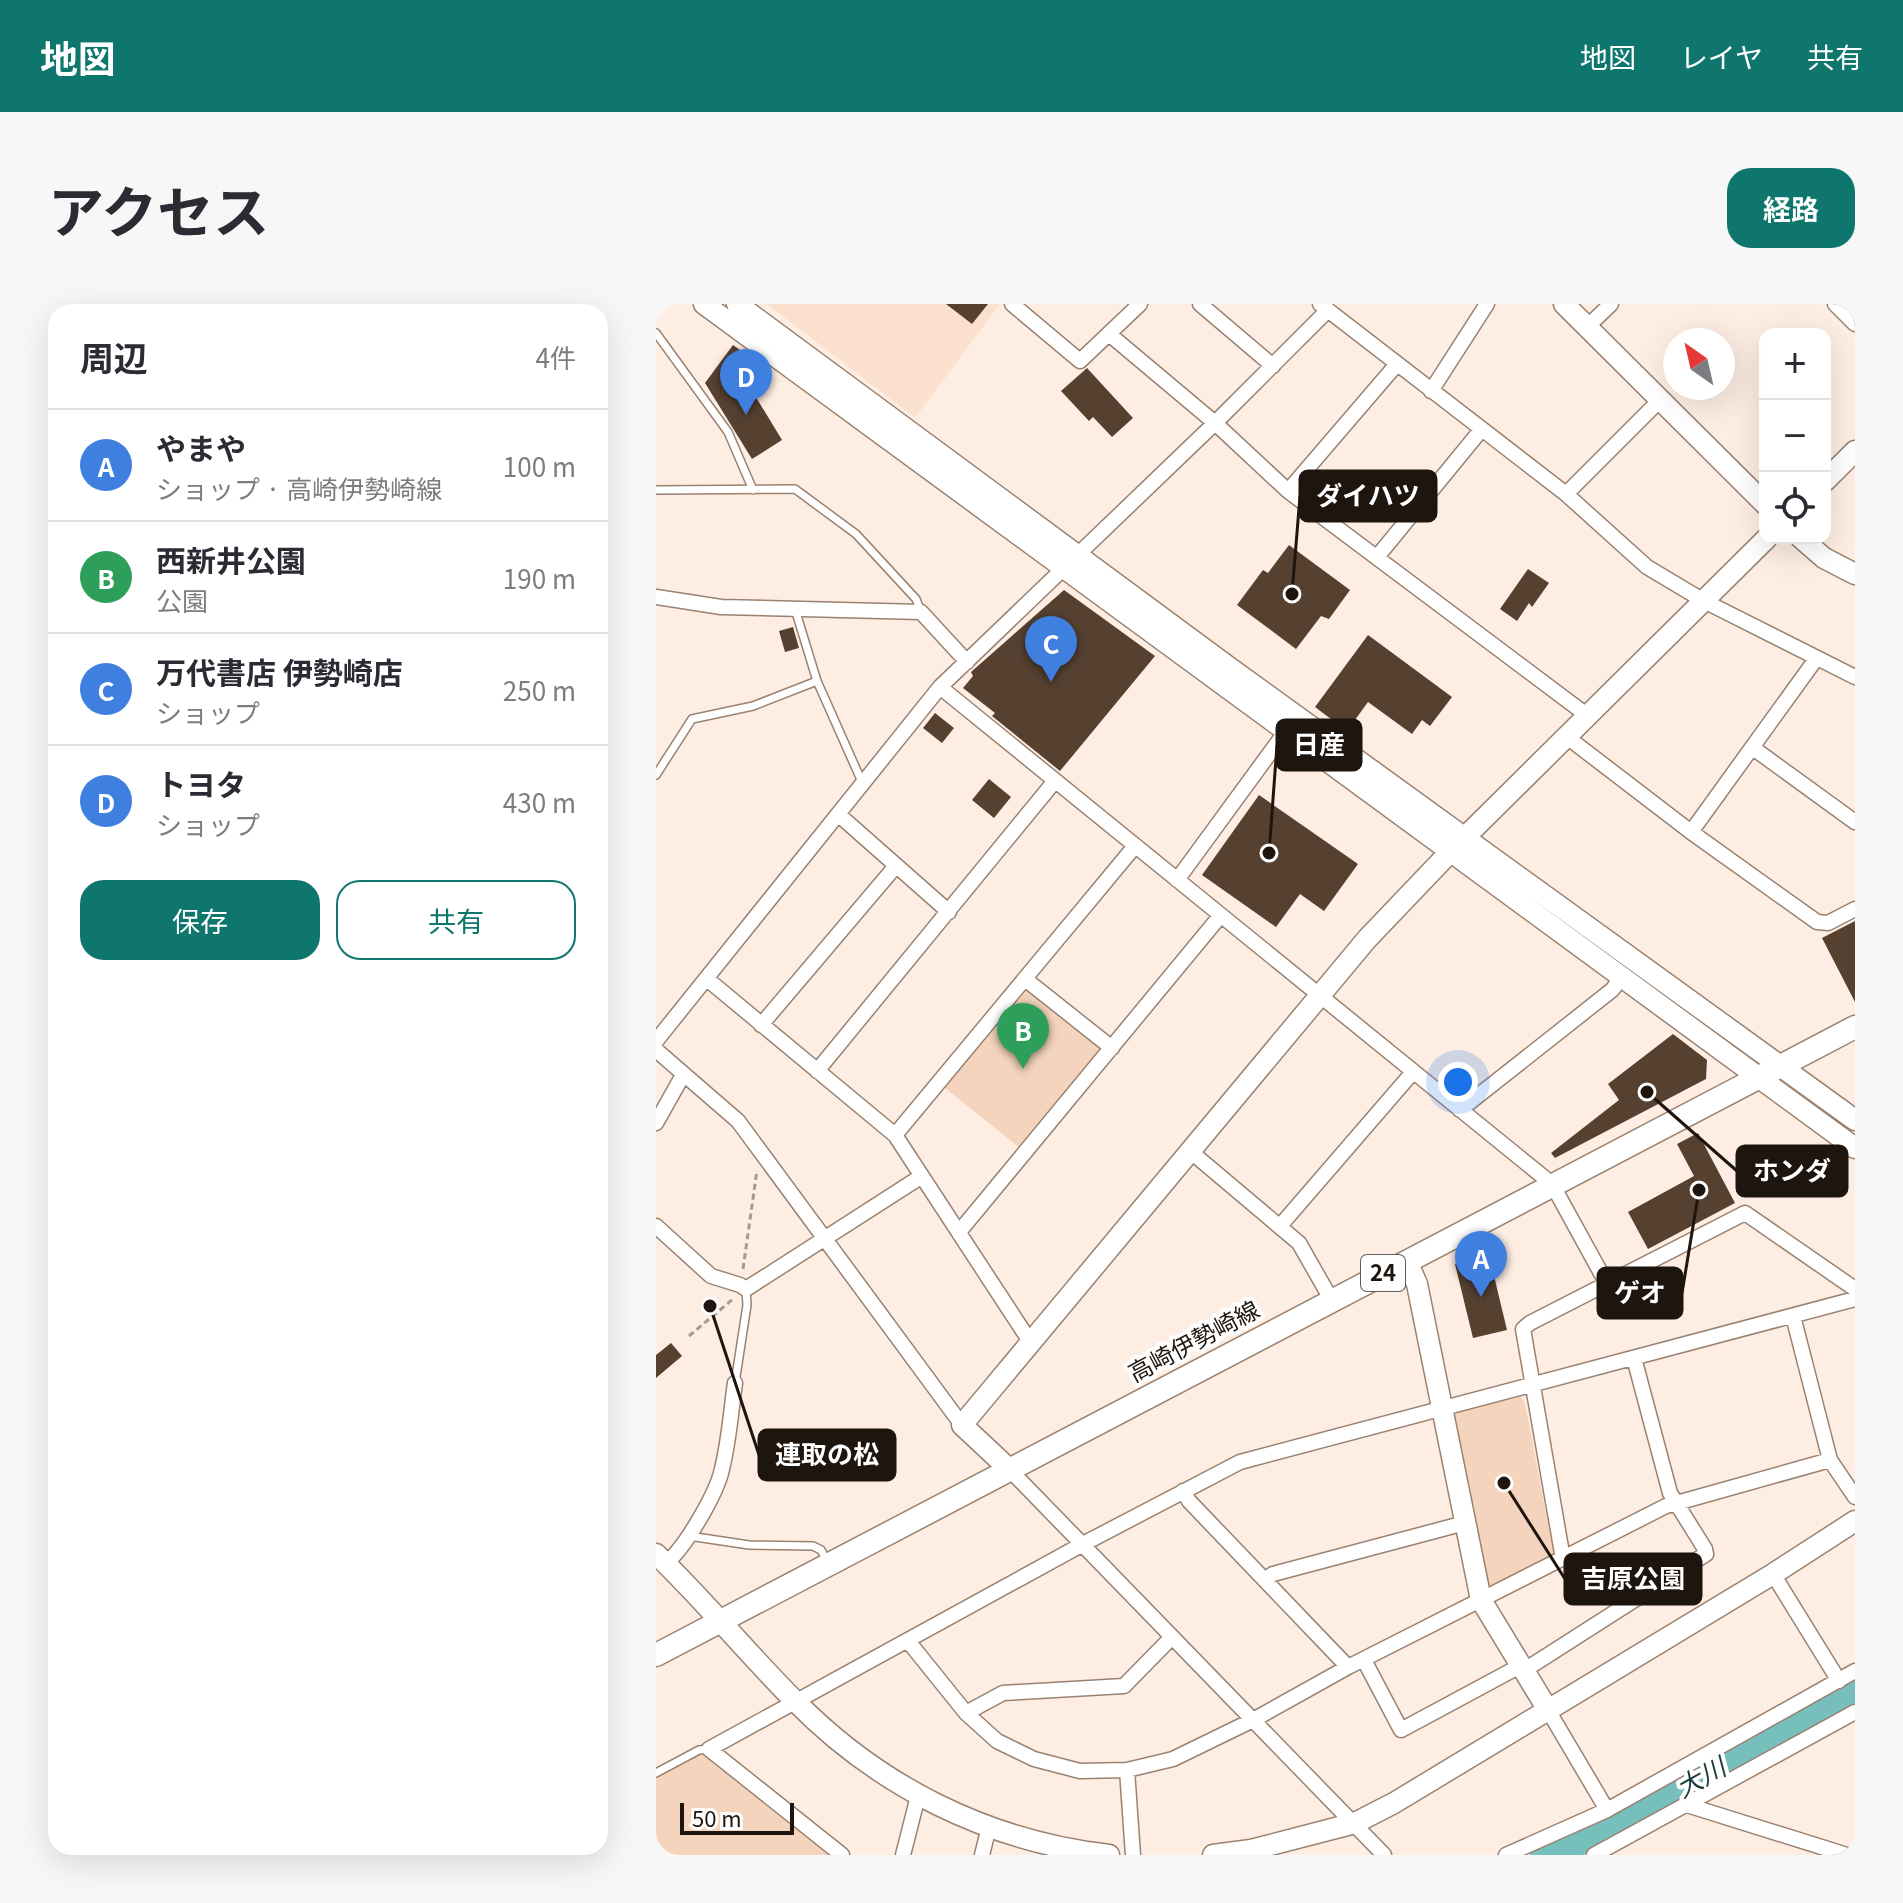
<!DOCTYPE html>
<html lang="ja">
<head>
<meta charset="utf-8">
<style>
	body { margin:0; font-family:Georgia,"Noto Sans JP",serif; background:#f7f7f7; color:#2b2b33 }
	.controls { position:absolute; right:24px; top:24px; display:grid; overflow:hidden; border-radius:16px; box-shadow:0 8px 32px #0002 }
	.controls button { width:72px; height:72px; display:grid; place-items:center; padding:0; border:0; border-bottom:2px solid #e1e1e2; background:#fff; color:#2b2b33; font:40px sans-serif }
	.compass { position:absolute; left:1007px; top:24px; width:72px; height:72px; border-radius:50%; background:#fff; box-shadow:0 8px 32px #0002; rotate:326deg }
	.scale { position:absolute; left:24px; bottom:20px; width:114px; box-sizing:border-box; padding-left:8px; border:4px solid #1e150e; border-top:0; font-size:22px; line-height:28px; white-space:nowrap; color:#1e150e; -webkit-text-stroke:6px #fefefe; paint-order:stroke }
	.you { position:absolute; left:802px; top:778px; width:28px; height:28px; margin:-20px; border:6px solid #fff; border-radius:50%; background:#1a73e8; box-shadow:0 0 0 12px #1a73e833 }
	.badge { display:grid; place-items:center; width:52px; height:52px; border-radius:50%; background:#0f766e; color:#fff; font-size:26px; font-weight:700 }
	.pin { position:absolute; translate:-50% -66px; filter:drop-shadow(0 2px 4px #0008) }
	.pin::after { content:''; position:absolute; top:42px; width:28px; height:24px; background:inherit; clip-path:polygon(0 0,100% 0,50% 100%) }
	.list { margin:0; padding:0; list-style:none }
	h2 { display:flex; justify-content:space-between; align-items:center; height:104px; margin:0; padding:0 32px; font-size:34px }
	h2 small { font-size:26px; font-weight:400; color:#7c7c81 }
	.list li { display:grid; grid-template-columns:52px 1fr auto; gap:24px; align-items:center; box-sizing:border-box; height:112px; padding:0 32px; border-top:2px solid #e1e1e2 }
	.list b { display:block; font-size:30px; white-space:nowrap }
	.list p { margin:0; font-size:26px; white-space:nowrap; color:#7c7c81 }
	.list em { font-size:26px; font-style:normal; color:#7c7c81 }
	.actions { display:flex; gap:16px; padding:24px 32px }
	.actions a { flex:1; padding:18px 0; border:2px solid #0f766e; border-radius:24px; text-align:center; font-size:28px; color:#0f766e }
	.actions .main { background:#0f766e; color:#fff }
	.icon { flex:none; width:44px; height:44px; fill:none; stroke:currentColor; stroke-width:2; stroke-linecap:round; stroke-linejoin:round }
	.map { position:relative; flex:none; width:1199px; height:1551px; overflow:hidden; border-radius:24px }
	header { display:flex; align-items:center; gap:48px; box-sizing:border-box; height:112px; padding:0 40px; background:#0f766e; color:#fff }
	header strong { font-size:38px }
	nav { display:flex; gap:44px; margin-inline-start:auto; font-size:28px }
	.intro { display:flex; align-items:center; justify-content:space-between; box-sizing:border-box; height:192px; padding:0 48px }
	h1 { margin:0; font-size:56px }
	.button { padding:20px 36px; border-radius:24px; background:#0f766e; color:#fff; font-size:28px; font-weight:700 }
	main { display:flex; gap:48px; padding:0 48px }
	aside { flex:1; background:#fff; border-radius:24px; box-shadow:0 8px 32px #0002 }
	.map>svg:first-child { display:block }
</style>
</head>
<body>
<header>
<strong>地図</strong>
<nav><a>地図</a><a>レイヤ</a><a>共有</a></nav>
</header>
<div class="intro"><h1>アクセス</h1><a class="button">経路</a></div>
<main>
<aside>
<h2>周辺<small>4件</small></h2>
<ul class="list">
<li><span class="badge" style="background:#3f7fe0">A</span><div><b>やまや</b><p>ショップ · 高崎伊勢崎線</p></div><em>100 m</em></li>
<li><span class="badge" style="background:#2e9e5b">B</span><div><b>西新井公園</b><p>公園</p></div><em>190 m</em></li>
<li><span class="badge" style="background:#3f7fe0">C</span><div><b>万代書店 伊勢崎店</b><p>ショップ</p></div><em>250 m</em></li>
<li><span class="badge" style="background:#3f7fe0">D</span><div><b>トヨタ</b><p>ショップ</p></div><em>430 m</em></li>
</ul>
<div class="actions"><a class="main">保存</a><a>共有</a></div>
</aside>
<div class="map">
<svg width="1199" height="1551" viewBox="0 0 1199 1551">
	<rect width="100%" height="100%" fill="#fdede2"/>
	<!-- built -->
	<path fill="#fbe1cd" d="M111,0h233l-85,114z"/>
	<!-- green -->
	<path fill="#f4d4bc" d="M370,687h7l68,54v5l-82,97 -75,-60z
		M864,1092l5,7 29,152 -63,32 -5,-2 -33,-167 4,-5z
		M45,1450l130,101h-175v-76z"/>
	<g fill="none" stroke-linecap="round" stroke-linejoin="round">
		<!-- river -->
		<path stroke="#77bfbc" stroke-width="28" d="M888,1551l60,-23 251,-139"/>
	</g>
	<!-- building -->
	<path fill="#564131" d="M290,0h42l-16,20z
		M77,41l24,17 -6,27 31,51 -30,19 -47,-76z
		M431,64l46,50 -21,19 -19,-20 -4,4 -28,-30z
		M633,241l61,45 -21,29 -8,-3 -25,33 -59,-44 26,-35 5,3z
		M872,265l21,14 -17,24 -3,-4 -12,18 -17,-12z
		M408,286l91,66 -95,115 -68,-55 3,-3 -32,-25 10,-12 -2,-4z
		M137,323l6,21 -14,4 -6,-21z
		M712,331l84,62 -22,29 -8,-6 -10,14 -44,-32 -21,29 -32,-24z
		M279,409l19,15 -12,15 -19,-15z
		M333,475l22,18 -17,21 -22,-18z
		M603,491l99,69 -34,47 -24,-17 -24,33 -74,-52z
		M1199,617v81l-33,-64z
		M1017,730l34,26 -1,19 -151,79 -4,-5 68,-53 -11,-16z
		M1042,829l37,70 -87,46 -20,-37 66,-36 -17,-32z
		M833,951l18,75 -34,8 -18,-74z
		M15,1039l11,13 -26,22v-23z"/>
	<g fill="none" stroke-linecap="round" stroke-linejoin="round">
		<!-- lane casing -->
		<g stroke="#9a8270" stroke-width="10">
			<path id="lane" d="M0,29l72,99 25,58
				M0,186l139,-1 61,45 60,65 5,13
				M139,305l22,72 45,101
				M0,471l36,-56 61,-13 64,-25
				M79,1079l12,-78 -1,-15
				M33,1232l60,9 64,1 8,4 6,11
				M0,1469l43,-23 10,-1"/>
		</g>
		<!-- street casing -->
		<g stroke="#9a8270" stroke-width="17">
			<path id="street" d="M356,0l68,57 60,-57
				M544,0l73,62
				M664,0l246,190 81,73 57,34 151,76
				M1179,0l20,20
				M931,23l24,-23
				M453,30l106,89 73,68 300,225
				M775,87l56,-87
				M632,187l109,-127
				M910,190l93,-93
				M721,253l104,-127
				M0,293l65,10 200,5 46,50
				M284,383l612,497 55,100
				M911,433l124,95 126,90 11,1 27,-14
				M1097,444l102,74
				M183,511l110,97
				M1035,528l125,-173
				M521,576l109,-149
				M51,675l188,156 136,208
				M369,675l87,69
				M105,721l134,-158
				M0,737l284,-354 275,-264 113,-113
				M0,746l82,71 224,304
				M161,767l237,-289
				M804,806l152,-120 10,-13
				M0,819l27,-48
				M239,831l240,-289
				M534,847l109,92 32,56
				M0,922l55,50 29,9 6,4 176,-113
				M624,922l133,-154
				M303,928l262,-317
				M1137,1012l37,144 25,37
				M353,1165l375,386
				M527,1187l6,10 159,166
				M907,1255l-40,-230 7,-6 215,-110 110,76
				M10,1259c19,-15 51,-70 56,-94 7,-28 9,-58 13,-86
				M1117,1270l66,107
				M610,1275l7,-5 192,-51
				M252,1337l58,72 31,28 37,18 46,12 47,-1 46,-11 80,-39 95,-53 318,-161 164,-46
				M708,1356l37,70 119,-64
				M867,1367l183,-117 -1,-5 -35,-56 -36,-135
				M892,1406l59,100
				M310,1409l37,-20 121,-7 47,-48
				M471,1466l6,85
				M1031,1501l160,50
				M186,1551l-133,-106 374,-205 157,-82 615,-163
				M247,1551l15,-59
				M326,1551l7,-28
				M850,1551l101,-45 248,-139
				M938,1551l261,-143"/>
		</g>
		<!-- secondary casing -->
		<g stroke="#9a8270" stroke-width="23">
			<path id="secondary" d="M48,0l1151,844
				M81,0l493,364 625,452
				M908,0l201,200
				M1169,177l30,-30
				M1145,234l23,20 31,16
				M751,957l10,23 64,316 67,110
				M353,1165l-47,-44 405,-486 84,-88 316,-313
				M0,1250c48,46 91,99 138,146 85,87 194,141 315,155
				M557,1551l38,-5 104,-27 39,-20 379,-229 82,-53"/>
		</g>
		<!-- primary casing -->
		<g stroke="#9a8270" stroke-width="25">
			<path id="primary" d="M0,1351l1199,-628"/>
		</g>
		<!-- path -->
		<path stroke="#a79990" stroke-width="3" stroke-dasharray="6 4" stroke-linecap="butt" d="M87,965l14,-99
			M33,1032l44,-37"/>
		<!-- lane -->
		<use href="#lane" stroke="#fff" stroke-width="7"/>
		<!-- street -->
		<use href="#street" stroke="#fff" stroke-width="14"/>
		<!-- secondary -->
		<use href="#secondary" stroke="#fff" stroke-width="20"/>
		<!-- primary -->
		<use href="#primary" stroke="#fff" stroke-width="22"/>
	</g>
	<g text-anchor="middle" stroke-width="8" stroke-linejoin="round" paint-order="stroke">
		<!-- shield labels -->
		<rect fill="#fefefe" stroke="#615b56" stroke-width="2" x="705" y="951" width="44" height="36" rx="6"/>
		<g font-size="22" font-weight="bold" fill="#1e150e">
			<text x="727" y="977">24</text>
		</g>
		<!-- street labels -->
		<g font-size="24" fill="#1e150e" stroke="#fefefe">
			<text transform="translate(538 1038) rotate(-28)" y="8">高崎伊勢崎線</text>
		</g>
		<!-- water labels -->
		<g font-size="26" font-style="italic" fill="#1b3e3d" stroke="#fefefe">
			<text transform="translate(1045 1474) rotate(-29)" y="9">大川</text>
		</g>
	</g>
	<!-- callouts -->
	<path fill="none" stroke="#1e150e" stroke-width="3" d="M636 290L644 192M613 549L621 441M991 788L1081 867M1043 886L1026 989M54 1002L103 1151M848 1179L909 1275"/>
	<g fill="#1e150e" stroke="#fefefe" stroke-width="3">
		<circle cx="636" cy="290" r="8"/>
		<circle cx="613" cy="549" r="8"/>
		<circle cx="991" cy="788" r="8"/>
		<circle cx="1043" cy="886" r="8"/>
		<circle cx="54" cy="1002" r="8"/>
		<circle cx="848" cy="1179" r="8"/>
	</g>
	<g fill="#1e150e" stroke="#1e150e" stroke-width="3">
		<rect x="644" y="167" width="136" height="50" rx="8"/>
		<rect x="621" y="416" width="84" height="50" rx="8"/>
		<rect x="1081" y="842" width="110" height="50" rx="8"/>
		<rect x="942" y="964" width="84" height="50" rx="8"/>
		<rect x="103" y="1126" width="136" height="50" rx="8"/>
		<rect x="909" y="1250" width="136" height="50" rx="8"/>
	</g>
	<g font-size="26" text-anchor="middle" font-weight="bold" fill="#fff">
		<text x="712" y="201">ダイハツ</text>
		<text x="663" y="450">日産</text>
		<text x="1136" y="876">ホンダ</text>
		<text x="984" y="998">ゲオ</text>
		<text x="171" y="1160">連取の松</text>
		<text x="977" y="1284">吉原公園</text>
	</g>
</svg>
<div class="controls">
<button>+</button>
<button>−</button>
<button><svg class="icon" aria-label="locate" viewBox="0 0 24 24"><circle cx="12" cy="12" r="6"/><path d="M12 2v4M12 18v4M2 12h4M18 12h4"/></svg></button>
</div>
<svg class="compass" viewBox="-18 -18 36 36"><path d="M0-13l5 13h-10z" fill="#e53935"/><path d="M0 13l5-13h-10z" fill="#7c7c81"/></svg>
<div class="scale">50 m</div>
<div class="you"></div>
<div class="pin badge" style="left:825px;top:993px;background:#3f7fe0">A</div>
<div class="pin badge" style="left:367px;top:765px;background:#2e9e5b">B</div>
<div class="pin badge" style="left:395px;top:378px;background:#3f7fe0">C</div>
<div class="pin badge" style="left:90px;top:111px;background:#3f7fe0">D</div>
</div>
</main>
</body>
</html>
